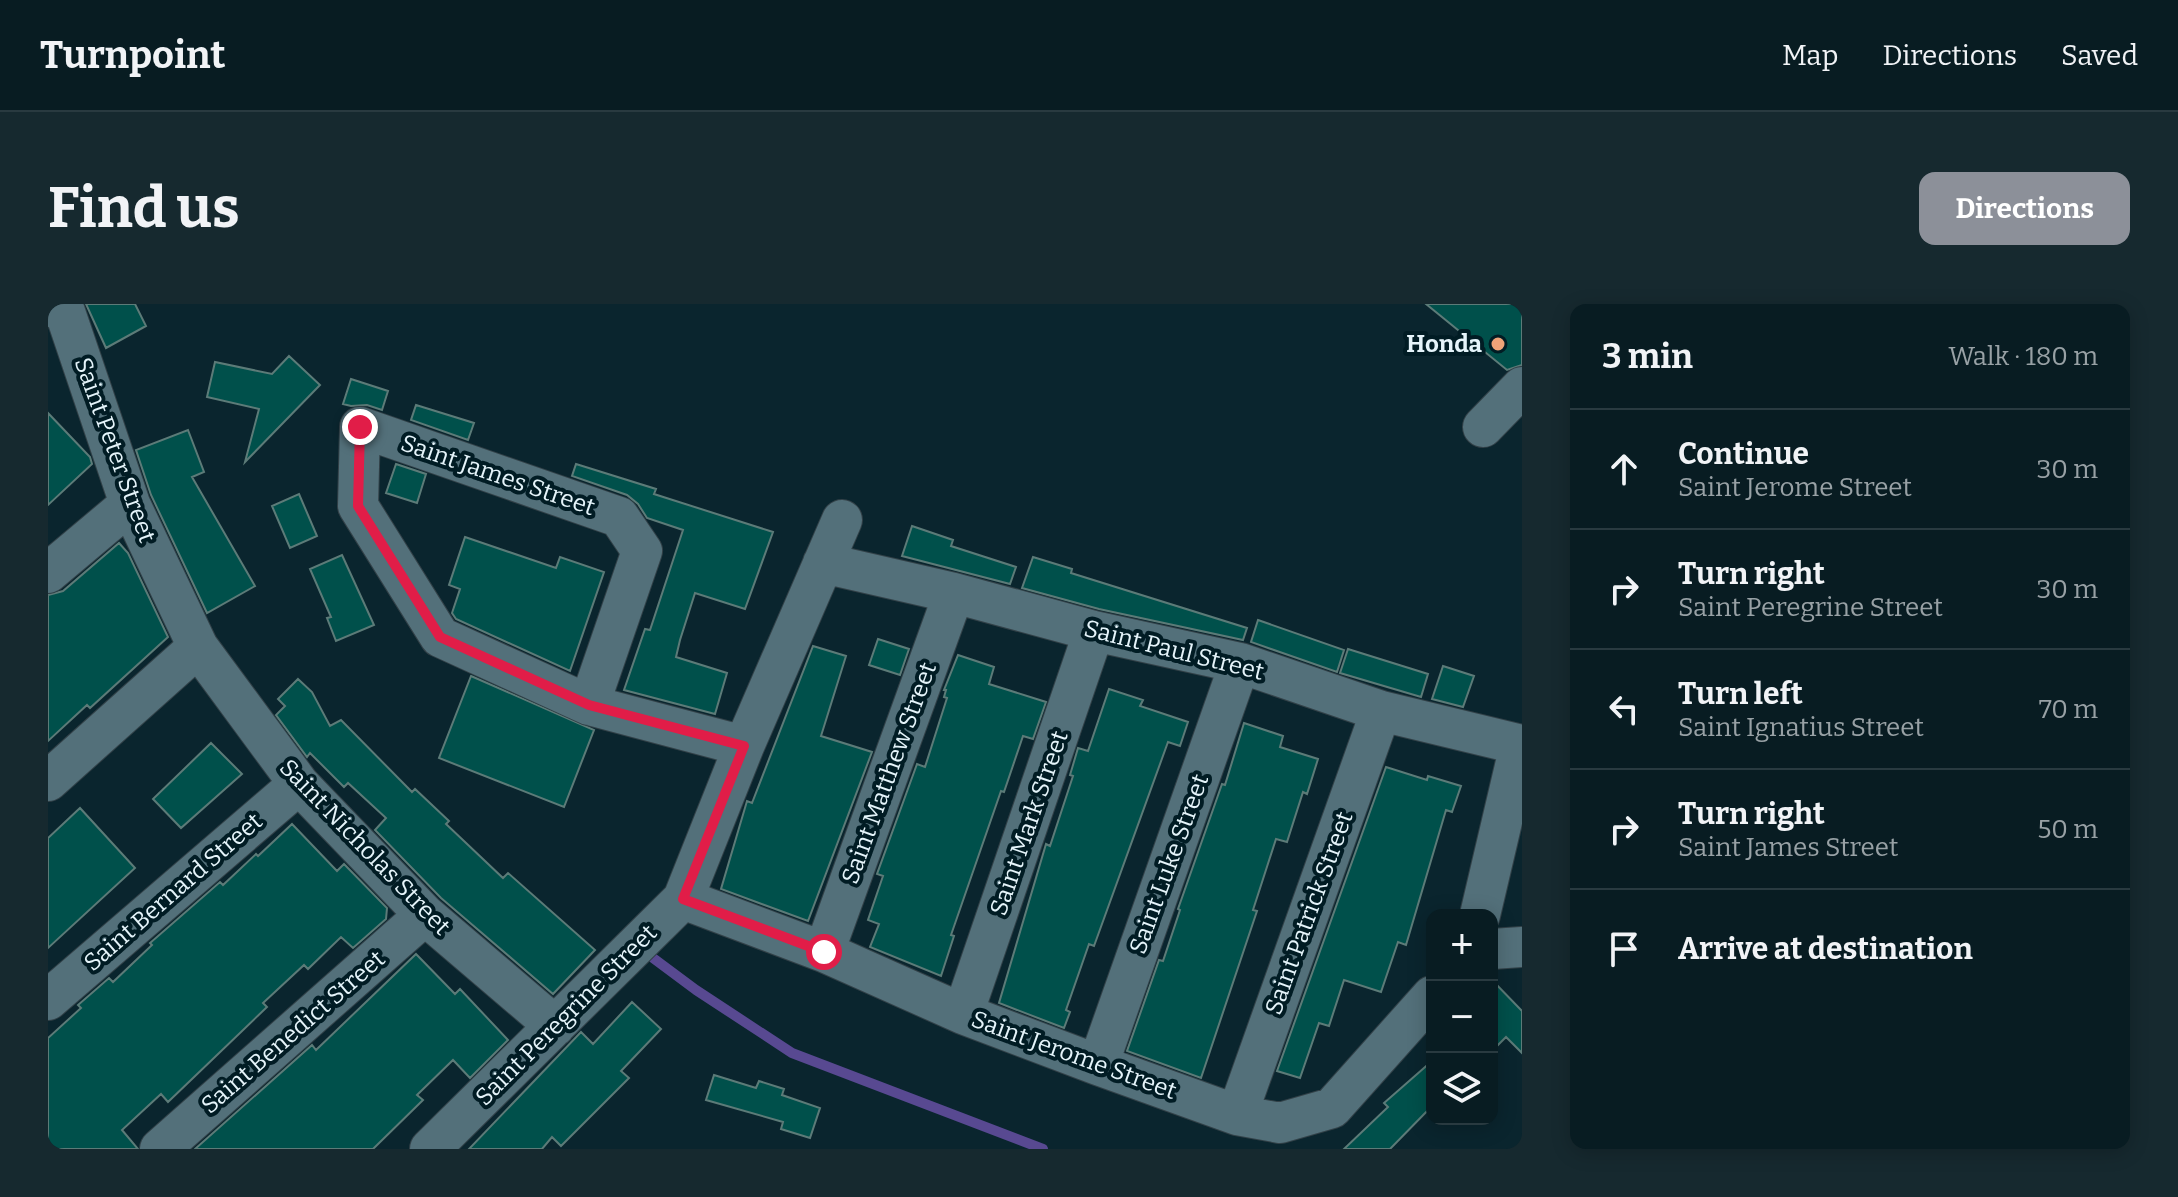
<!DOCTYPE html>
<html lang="en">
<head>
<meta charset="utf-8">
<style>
	body { margin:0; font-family:Bitter,serif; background:#16292f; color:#f1f3f6 }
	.controls { position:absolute; right:24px; bottom:24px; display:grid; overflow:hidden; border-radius:16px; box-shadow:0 4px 20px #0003 }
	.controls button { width:72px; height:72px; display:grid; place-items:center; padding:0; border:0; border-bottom:2px solid #293a40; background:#081c22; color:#f1f3f6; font:40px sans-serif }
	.stop { position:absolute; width:24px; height:24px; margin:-18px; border:6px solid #e11d48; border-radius:50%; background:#fff }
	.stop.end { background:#e11d48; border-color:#fff; box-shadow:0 2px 8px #0008 }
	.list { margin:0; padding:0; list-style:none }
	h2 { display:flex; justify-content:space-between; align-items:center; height:104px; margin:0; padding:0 32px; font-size:34px }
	h2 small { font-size:26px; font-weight:400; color:#98a1a5 }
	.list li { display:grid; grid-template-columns:52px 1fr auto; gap:24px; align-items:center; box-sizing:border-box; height:120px; padding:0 32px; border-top:2px solid #293a40 }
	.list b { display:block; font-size:30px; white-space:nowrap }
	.list p { margin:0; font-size:26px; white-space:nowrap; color:#98a1a5 }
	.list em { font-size:26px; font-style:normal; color:#98a1a5 }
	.icon { flex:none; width:44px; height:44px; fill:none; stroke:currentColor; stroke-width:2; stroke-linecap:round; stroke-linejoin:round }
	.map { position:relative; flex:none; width:1474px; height:845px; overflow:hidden; border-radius:16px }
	header { display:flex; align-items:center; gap:48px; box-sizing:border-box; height:112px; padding:0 40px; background:#081c22; border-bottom:2px solid #293a40 }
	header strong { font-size:38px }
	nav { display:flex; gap:44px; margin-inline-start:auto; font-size:28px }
	.intro { display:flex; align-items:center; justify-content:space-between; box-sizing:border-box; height:192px; padding:0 48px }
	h1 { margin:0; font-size:56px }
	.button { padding:20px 36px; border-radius:16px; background:#8c9099; color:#fff; font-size:28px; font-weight:700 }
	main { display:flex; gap:48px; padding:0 48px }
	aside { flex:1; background:#081c22; border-radius:16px; box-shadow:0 4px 20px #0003 }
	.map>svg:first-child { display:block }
</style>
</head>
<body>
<header>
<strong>Turnpoint</strong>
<nav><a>Map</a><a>Directions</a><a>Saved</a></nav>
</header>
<div class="intro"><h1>Find us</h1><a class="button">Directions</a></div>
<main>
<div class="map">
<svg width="1474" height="845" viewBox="0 0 1474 845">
	<rect width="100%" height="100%" fill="#0a252e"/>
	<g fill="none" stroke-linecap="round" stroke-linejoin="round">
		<!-- stream -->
		<path stroke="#584991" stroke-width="10" d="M605,654l43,32 96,63 251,96"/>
	</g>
	<!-- building -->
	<path fill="#00504b" stroke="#5c7b78" stroke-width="2" d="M38,0h49l11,22 -40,22z
		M1378,0h96v61l-15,5z
		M241,52l31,29 -75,77 14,-53 -52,-12 8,-35 57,12z
		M303,75l37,12 -6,19 -15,-5 -16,1 -8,-2z
		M368,101l58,18 -6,17 -57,-20z
		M0,109l42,44 2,7 -44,41z
		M140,126l16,42 -12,5 63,109 -48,27 -56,-118 -15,-45z
		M348,160l30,10 -9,29 -31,-10z
		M528,160l80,25 -2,5 119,38 -28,77 -50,-16 -15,47 -4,17 51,16 -12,41 -91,-24 21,-61 5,1 33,-100 -36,-12 -9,-14 -11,-9 -55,-19z
		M251,190l18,42 -27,12 -18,-42z
		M864,222l41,14 -2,6 65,21 -6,17 -108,-28z
		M417,233l91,31 4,-11 44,15 -34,99 -114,-52 -4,-6 8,-24 -11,-4z
		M71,239l9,10 40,84 -78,71 -3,-3 -39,36v-146l15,-4z
		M294,251l32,70 -38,16 -9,-23 4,-1 -21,-48z
		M985,253l39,12 -1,4 176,55 -4,12 -144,-31 -77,-21z
		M1210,316l86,30 -7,22 -86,-30z
		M830,335l31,10 -9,26 -31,-10z
		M765,342l33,10 -25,80 51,16 -64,169 -87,-32 26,-88 5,2z
		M1300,345l80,25 -7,23 -81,-24z
		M910,351l36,12 -5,17 57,18 -13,37 -10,-3 -19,56 -3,-1 -50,144 3,1 -13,40 -71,-29 9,-23 -11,-4 15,-44 -6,-2 40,-110 8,3 22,-69 -3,-1 2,-7h-2z
		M1395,362l31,10 -11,31 -31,-8z
		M423,372l123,54 -30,77 -125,-49z
		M250,375l14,13 18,34 11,-6 71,72 3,-3 34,32 -3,3 57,54 5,-5 87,77 -42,44 -112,-96 -66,-68 11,-12 -38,-35 -4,4 -34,-34 -3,4 -31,-42 9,-9 -7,-7z
		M1061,385l34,11 -3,6 48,16 -8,24 -12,-4 -74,204 -5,-2 -23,66 4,2 -6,16 -65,-25 47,-159 4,2 23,-70 -3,-1 8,-27 10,3z
		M1196,419l39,13 -3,11 38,12 -11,35 -4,-2 -16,50 -11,-3 -23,71 4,1 -56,167 -74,-27 32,-91 4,1 17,-51 -2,-1 44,-125 3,1z
		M163,439l31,31 -61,54 -28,-29z
		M1338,463l41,13 1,-4 33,10 -9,26 -6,-2 -40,135 -8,-3 -17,50 -37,-12 -15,46 -10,-3 -19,55 -23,-7z
		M32,504l55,60 -87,80v-110z
		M244,520l45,47 7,-7 43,44 -1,11 -33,29 -12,-11 -33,32 -4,-4 -41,38 4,4 -99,95 -7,-8 -39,36 16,19h-90v-111l33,-30 -3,-3 31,-27 4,4 39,-37 -2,-2 70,-61 3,3 33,-31 2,2z
		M368,650l39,40 5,-5 48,51 -38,38 -17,-18 -36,35 6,5 -50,49h-178l117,-104 4,5z
		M1444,676l30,31v42l-16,-16 -14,14z
		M584,698l29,27 -40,42 8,7 -68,68 -9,-9 -10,12h-73l112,-117 12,12z
		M1384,757v45l-42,43h-46l44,-42 -4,-4z
		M666,771l42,13 3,-7 25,8 -2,6 38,13 -10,30 -29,-9 2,-7 -77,-22z"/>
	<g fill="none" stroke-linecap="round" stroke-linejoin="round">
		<!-- minor casing -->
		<g stroke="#324148" stroke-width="42">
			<path id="minor" d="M0,1l17,7 65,192 68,143 101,137 126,131 130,111
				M1435,123l39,-40
				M775,259l131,30 140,38 146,32 141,48 141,34
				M0,269l82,-69
				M541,401l53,-154 -23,-34 -259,-90 -2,79 82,131 149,68 155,41
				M0,477l150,-134
				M635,595l141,53 139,62 135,51 139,50 43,8 52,-15 100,-112
				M1432,611l40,-170
				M1444,645l30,-2
				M776,648l130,-359
				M0,696l251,-216
				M915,710l131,-383
				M1050,761l142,-402
				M1189,811l144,-404
				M112,845l265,-234
				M382,845l253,-250 61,-153 98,-226"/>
		</g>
		<!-- minor -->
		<use href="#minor" stroke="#53707a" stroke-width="40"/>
	</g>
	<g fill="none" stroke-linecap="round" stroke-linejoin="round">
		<!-- route -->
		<path stroke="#e11d48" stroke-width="10" d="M312,123l-2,79 82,131 149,68 155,41 -61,153 141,53"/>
	</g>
	<!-- markers -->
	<circle fill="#efa378" stroke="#011c24" stroke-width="3" cx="1450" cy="40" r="8"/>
	<g text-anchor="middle" stroke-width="8" stroke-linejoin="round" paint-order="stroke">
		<!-- poi labels -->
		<g font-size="24" font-weight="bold" fill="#e5f4fa" stroke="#011c24" text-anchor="end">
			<text x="1434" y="48">Honda</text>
		</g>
		<!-- street labels -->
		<g font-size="24" fill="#e5f4fa" stroke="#011c24">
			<text transform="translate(67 146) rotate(70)" y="8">Saint Peter Street</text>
			<text transform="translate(450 171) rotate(19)" y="8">Saint James Street</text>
			<text transform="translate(1126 346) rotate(14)" y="8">Saint Paul Street</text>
			<text transform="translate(841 469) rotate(-70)" y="8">Saint Matthew Street</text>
			<text transform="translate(981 519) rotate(-71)" y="8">Saint Mark Street</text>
			<text transform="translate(317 543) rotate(46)" y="8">Saint Nicholas Street</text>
			<text transform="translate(1121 560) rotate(-70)" y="8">Saint Luke Street</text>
			<text transform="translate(125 588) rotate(-41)" y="8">Saint Bernard Street</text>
			<text transform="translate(1261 609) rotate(-70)" y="8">Saint Patrick Street</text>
			<text transform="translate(518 711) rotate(-45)" y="8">Saint Peregrine Street</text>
			<text transform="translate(245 728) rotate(-41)" y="8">Saint Benedict Street</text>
			<text transform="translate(1026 751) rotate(20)" y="8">Saint Jerome Street</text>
		</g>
	</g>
</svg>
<div class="controls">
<button>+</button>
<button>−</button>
<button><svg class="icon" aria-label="layers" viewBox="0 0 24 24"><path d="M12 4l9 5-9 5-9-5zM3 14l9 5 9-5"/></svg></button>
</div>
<div class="stop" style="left:776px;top:648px"></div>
<div class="stop end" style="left:312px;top:123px"></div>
</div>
<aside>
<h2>3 min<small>Walk · 180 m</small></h2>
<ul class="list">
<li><svg class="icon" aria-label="ahead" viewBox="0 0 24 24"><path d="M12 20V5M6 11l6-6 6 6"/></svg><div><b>Continue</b><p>Saint Jerome Street</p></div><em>30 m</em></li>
<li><svg class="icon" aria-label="right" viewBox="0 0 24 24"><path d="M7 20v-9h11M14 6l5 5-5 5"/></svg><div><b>Turn right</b><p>Saint Peregrine Street</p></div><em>30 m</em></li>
<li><svg class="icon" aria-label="left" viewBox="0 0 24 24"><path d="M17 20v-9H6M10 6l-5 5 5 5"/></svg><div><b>Turn left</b><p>Saint Ignatius Street</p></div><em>70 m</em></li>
<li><svg class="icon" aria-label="right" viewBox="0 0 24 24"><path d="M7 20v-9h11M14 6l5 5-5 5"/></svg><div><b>Turn right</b><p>Saint James Street</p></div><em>50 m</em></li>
<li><svg class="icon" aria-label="arrive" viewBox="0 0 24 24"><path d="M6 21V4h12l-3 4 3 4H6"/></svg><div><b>Arrive at destination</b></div></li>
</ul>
</aside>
</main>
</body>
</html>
